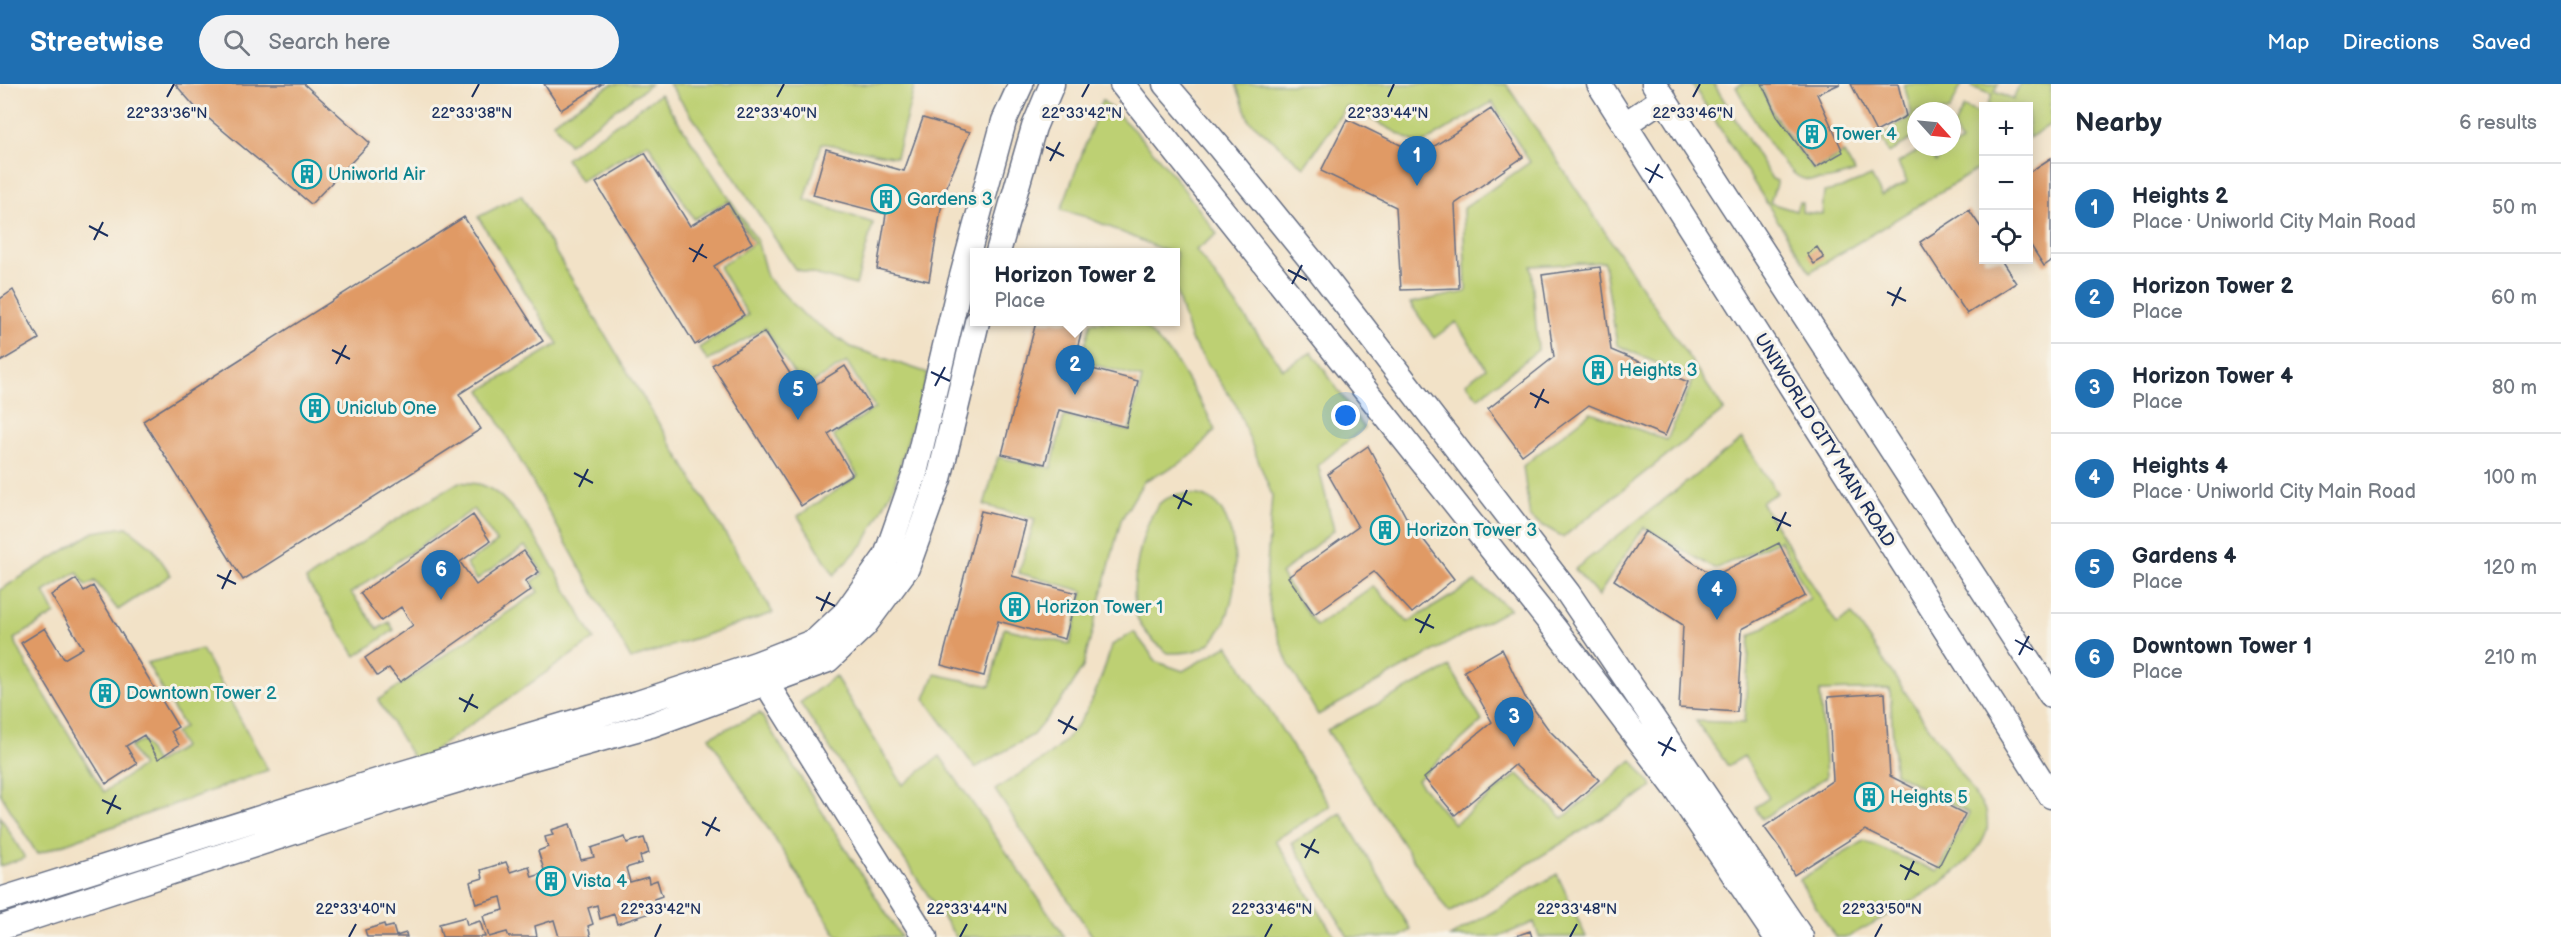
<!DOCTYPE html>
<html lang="en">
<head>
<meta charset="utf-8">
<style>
	body { margin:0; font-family:"Balsamiq Sans",sans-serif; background:#f2f2f3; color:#1f2937 }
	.controls { position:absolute; right:18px; top:18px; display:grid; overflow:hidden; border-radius:0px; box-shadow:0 3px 15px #0003 }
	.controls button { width:54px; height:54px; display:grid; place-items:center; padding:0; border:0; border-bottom:2px solid #e0e1e3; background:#fff; color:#1f2937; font:30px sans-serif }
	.compass { position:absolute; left:1907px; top:18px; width:54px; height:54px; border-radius:50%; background:#fff; box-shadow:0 3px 15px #0003; rotate:117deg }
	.you { position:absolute; left:1346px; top:332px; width:21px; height:21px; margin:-15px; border:4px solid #fff; border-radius:50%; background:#1a73e8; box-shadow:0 0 0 9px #1a73e833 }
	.badge { display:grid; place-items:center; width:39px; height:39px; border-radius:50%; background:#1f6fb2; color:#fff; font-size:20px; font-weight:700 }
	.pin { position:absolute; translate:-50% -50px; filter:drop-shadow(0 2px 3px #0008) }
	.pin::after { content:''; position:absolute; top:32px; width:21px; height:18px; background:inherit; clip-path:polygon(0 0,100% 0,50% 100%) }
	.popup { position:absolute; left:970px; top:164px; width:210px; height:78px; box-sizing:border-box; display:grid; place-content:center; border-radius:0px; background:#fff; filter:drop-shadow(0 2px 4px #0005); font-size:20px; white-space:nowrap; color:#747a83 }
	.popup b { font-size:22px; color:#1f2937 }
	.popup::after { content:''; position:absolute; left:50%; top:100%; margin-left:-12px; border:12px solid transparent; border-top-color:#fff }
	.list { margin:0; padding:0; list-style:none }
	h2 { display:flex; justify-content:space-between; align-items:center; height:78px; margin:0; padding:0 24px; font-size:26px }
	h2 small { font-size:20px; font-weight:400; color:#747a83 }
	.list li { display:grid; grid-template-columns:39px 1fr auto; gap:18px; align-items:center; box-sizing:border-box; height:90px; padding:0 24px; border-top:2px solid #e0e1e3 }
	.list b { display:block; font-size:22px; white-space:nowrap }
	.list p { margin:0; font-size:20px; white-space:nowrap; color:#747a83 }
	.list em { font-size:20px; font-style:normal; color:#747a83 }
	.icon { flex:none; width:33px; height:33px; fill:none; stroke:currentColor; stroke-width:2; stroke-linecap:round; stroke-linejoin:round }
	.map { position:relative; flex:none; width:2051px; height:853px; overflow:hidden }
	header { display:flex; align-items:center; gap:36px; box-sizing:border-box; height:84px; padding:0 30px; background:#1f6fb2; color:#fff }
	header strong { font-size:28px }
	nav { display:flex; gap:33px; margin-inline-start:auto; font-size:21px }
	.search { width:420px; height:54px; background:#f2f2f3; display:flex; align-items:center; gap:15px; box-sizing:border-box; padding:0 21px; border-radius:33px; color:#747a83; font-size:22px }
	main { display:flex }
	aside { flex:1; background:#fff }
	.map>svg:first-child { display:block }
</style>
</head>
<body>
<header>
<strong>Streetwise</strong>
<div class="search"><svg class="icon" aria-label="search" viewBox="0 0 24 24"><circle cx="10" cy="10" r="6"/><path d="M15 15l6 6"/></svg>Search here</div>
<nav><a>Map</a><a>Directions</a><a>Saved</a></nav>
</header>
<main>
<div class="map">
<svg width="2051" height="853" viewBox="0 0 2051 853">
	<rect width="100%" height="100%" fill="#f7f3e8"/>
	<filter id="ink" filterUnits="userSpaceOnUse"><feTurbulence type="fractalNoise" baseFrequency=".0167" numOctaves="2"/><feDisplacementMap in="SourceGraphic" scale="12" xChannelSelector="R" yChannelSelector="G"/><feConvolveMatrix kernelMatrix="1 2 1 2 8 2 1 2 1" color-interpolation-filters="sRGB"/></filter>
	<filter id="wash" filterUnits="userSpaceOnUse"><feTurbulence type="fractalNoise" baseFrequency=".008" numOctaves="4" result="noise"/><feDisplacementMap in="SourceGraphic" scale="24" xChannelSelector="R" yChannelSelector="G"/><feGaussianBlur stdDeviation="1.35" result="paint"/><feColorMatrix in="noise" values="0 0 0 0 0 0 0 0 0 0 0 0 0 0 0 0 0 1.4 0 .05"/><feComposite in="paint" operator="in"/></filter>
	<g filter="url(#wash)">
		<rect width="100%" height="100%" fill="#f2e2c7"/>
		<!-- green -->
		<path fill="#bdd073" stroke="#6c8068" stroke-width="1.5" d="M612,0h39l-82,60 -16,-22z
			M669,0h246l-19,73 -74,-14 -17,57 68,23 -17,62 -61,-16 -68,-103z
			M1236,0h270l218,326 -161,127 -33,-19 -7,-52 68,-54 76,28 26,-60 -76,-35 -13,-83 -73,4 7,84 -60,48 -12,-15 20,-15 -30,-46 -22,16 -24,-35 56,-11 -3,-83 67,-47 -38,-60 -72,43 -73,-39 -43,61 -55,-47z
			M1692,0h22l58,95 5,2 -7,22 26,8 3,-9 3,1v9l20,2 2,-22 18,-4 29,-12 11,20 25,-14 -9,-19 27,-16h3l8,15 8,-9 17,-11 -8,-15 11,-20 19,8v51l-173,106z
			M1742,0h18l15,33 39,53 30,-17 11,19c-15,5 -34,11 -51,7 -22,-5 -57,-72 -68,-92z
			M1904,0h58l-13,27h-33v25l-27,17 -8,-16 31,-22z
			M1973,0h25l-3,8 18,8 7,-16h31v40l-22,14 -1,-32h-41l5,-11 -20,-8z
			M660,10l97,146 10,37 37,38 47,32 77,26 -34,113 -29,56 -31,33 -36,-59 60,-40 -25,-40 42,-28 -28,-46 -44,26 -38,-60 -57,33 -9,-13 49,-33 -29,-48 35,-24 -26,-42 -34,18 -46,-76 -68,38 -14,-22z
			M1102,16c48,42 78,83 115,134l-21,16 87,119 29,-17 52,76 -46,37 16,65 -53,44 35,52 57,-40 35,36 67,-40 35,27 -192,106 -30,-52 -17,-46 -5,-37 6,-85 -36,-90 -45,-65 -15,-49v-39h-8l-82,-35 -25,-7z
			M521,111l252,418 -142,46 -150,-269 77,-46 -80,-127z
			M1091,238h49l34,36 32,53 9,19 -20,22 -16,12 -35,17 -23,39 -38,147 -16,26 -34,42 -58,33 -50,-69 10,-25 55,12 14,-58 66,16 13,-53 -64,-18 16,-54 -51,-14 14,-48 53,11 13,-52 65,15 13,-53 -61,-17z
			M1742,355l35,54 -16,9 76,122 15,-10 134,197c1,6 2,13 1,19 -12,44 -101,85 -139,107h-13l-36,-57 65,-39 74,31 31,-59 -74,-40 -5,-84 -70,2 6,86 -64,42 -7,-12 14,-9 -25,-42 -16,10 -32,-45 48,2 6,-87 60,-38 -30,-58 -65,29 -71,-42 -46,69 -23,-27z
			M459,398c7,1 16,1 23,3 41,14 89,116 112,154l-178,124 -38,-63 160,-108 -6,-10 11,-9 -18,-27 -49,34 -10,-16 31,-22 -23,-33 -123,84 27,36 11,-7 5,8 -38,26 -50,-76 82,-55z
			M1179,410c14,0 29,0 39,12 25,29 22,108 -6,135 -11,12 -29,12 -44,12 -13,-10 -28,-23 -32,-39 -6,-29 5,-87 23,-110 4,-5 14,-8 20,-10z
			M127,443l25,20 19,28 -53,35 -23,-29 -9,5 -9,-14 -33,20 11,22 -41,25 14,28 76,125 38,-26 -12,-19 13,-7 13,23 27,-16 -8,-14 9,-6 -37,-64 55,-14 66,121 -231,84 -37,-61v-203l94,-58z
			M1134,548l23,30 26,9 45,-26 102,161 -55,34 60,97h-242l-98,-147c18,-13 38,-23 55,-36 35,-27 50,-69 62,-109z
			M1450,583l32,54 -65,59 37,44 64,-50 45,44 69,-58 21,27 -204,126 -122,-183z
			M835,592l68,109 37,-29 125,181h-109l-156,-234z
			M760,629l141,224h-63l-129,-200z
			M1341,729l70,117 -11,7h-52l-56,-94z
			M0,732l25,42 -25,8z
			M1557,790l29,63h-47l-5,-15 -35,15h-49z"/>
		<g id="blocks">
			<!-- building -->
			<path fill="#e09a65" d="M175,0h129l66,59 -59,61 -115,-96z
				M544,0h58l-41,26z
				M1762,0h78l-23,10 26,58 -28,16 -38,-52z
				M1851,0h47l8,32 -30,16z
				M1491,25l32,48 -68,47 4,84 -58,2 -5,-83 -75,-36 26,-52 74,36z
				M923,34l47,14 -22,51 -6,20 -13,78 -52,-12 9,-55 -73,-19 13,-46 78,22z
				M645,69l45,73 38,-23 24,40 -38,23 30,49 -49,30 -99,-162z
				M2051,74v103l-7,5 -16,-25v-68z
				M1969,126l15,22v28h17l15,23 -49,31 -47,-72z
				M464,133l79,124 -84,53 22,35 -238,151 -100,-159z
				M1817,163l7,11 -10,6 -7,-10z
				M1600,183l11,83 77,32 -23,54 -76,-31 -67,50 -34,-46 66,-52 -12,-82z
				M13,206l26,49 -39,23v-63z
				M1036,238h48l-11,42 65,17 -12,46 -67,-17 -14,54 -43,-10z
				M764,248l38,61 43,-27 26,41 -43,27 24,40 -51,32 -89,-141z
				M1368,362l38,71 48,62 -42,34 -38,-41 -60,42 -26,-37 70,-50 -30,-53z
				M981,427l45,11 -14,54 65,17 -12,46 -67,-18 -14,55 -43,-11z
				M473,431l17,26 -30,21 16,23 48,-34 15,21 -14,9 6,9 -131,92 -11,-14 -12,8 -12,-18 48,-33 -12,-18 -20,14 -21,-28z
				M1645,447l69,45 65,-33 26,53 -63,33 -5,83 -58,-4 4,-83 -69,-45z
				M76,495l8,12 9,-5 85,141 -7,4 8,14 -21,14 -14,-24 -18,11 11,18 -31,20 -85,-141 24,-15 19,31 19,-11 -32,-53z
				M1502,565l23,48 24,33 50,50 -35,31 -49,-46 -60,50 -31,-37 68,-56 -28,-51z
				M1885,609l5,83 75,38 -26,52 -74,-36 -71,45 -13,-25 -17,-23 69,-47 -5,-83z
				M570,740l11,36 13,-3 -3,-9 34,-11 2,6 17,-5 5,15 -9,3 2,7 -16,5 4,14 18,-5 1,6 8,-3 5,16 -8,3 2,4 -8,3 2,7 -33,11 -3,-10 -14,5 -3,-14 -9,3 5,16 -5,2 3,11h-32l-5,-17 -19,6 2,11h-28l-2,-5 -18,5 -6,-21 21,-6 -3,-13 -25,7 -6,-22 13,-4 -2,-8 25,-8 4,10 19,-6 3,11 13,-4 -7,-22 10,-4 -3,-10 8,-2 -2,-5z
				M465,833l2,8 13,-4 5,16h-43l-3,-13z
				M384,840l1,4 8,-2 3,10 10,-3 1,4h-40l-2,-7z
				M1530,847l2,6h-19z"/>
		</g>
	</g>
	<g filter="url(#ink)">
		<use href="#blocks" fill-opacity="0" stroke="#666e83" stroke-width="1.5"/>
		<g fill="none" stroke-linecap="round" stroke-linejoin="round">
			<!-- minor casing -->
			<g stroke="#666e83" stroke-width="27">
				<path id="minor" d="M1122,0l433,545 119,157 102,151
					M1165,0l55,64 99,122 249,323 233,344
					M1599,0l452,712
					M1654,0l397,611
					M1625,40l39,-26
					M998,168l36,-125 18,-43
					M766,599l159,254
					M0,816l393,-124 245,-73 118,-39 59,-23 31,-29 40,-56 29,-83 43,-182 46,-170 17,-37
					M0,844l398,-130 127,-38 126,-35 177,-65 36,-34 43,-58 32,-89 38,-157"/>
			</g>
			<!-- minor -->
			<use href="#minor" stroke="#fff" stroke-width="24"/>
		</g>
	</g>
	<!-- ticks -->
	<path fill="none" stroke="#1b2f5e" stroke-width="2" d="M167,13l7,-13M472,13l7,-13M777,13l7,-13M1082,13l7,-13M1388,13l6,-13M1693,13l7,-13M1046,63l18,9M1050,77l10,-19M1645,84l18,10M1649,99l10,-19M89,142l19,10M94,156l9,-18M689,164l18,10M693,178l10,-18M1288,186l19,10M1292,200l10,-19M1887,208l19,9M1892,222l9,-19M332,266l18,9M336,280l10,-19M931,288l19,9M935,302l10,-19M1530,309l19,10M1535,324l9,-19M574,389l19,10M579,403l9,-18M1173,411l19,10M1178,425l9,-19M1772,433l19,9M1777,447l9,-19M217,491l19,9M222,505l9,-19M816,513l19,9M821,527l9,-19M1415,535l19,9M1420,549l10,-19M2015,556l18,10M2019,571l10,-19M459,614l19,10M464,628l9,-18M1058,636l19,10M1063,650l10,-18M1658,658l18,9M1662,672l10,-19M102,716l19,9M107,730l9,-19M702,738l18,9M706,752l10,-19M1301,760l18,9M1305,774l10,-19M1900,781l19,10M1905,796l9,-19M349,853l7,-13M655,853l6,-13M960,853l7,-13M1265,853l7,-13M1570,853l7,-13M1875,853l7,-13"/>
	<!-- icons -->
	<defs>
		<g id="building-ring" transform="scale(1.5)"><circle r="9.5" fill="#f7f3e8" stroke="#0f9aa8" stroke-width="1.5"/><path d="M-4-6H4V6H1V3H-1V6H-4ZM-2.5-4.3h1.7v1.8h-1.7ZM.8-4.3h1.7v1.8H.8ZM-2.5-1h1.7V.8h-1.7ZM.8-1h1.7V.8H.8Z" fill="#0f9aa8"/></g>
	</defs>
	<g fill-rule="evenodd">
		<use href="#building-ring" x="1812" y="50"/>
		<use href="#building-ring" x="307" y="90"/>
		<use href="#building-ring" x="886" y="115"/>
		<use href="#building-ring" x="1598" y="286"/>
		<use href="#building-ring" x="315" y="324"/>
		<use href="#building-ring" x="1385" y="446"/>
		<use href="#building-ring" x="1015" y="523"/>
		<use href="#building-ring" x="105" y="609"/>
		<use href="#building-ring" x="1869" y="713"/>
		<use href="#building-ring" x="551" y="797"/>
	</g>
	<g text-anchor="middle" stroke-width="6" stroke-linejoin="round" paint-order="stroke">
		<!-- culture labels -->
		<g font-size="18" fill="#0d838f" stroke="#f7f3e8" text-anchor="start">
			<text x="1833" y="56">Tower 4</text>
			<text x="328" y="96">Uniworld Air</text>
			<text x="907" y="121">Gardens 3</text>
			<text x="1619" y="292">Heights 3</text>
			<text x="336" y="330">Uniclub One</text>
			<text x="1406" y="452">Horizon Tower 3</text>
			<text x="1036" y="529">Horizon Tower 1</text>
			<text x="126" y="615">Downtown Tower 2</text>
			<text x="1890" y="719">Heights 5</text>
			<text x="572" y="803">Vista 4</text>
		</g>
		<!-- street labels -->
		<g font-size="18" fill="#1b2f5e" stroke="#f7f3e8">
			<text transform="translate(1825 356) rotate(58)" y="6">UNIWORLD CITY MAIN ROAD</text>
		</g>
	</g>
	<g font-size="15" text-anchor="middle" fill="#1b2f5e" stroke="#f7f3e8" stroke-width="6" stroke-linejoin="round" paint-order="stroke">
		<text x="167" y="34">22°33'36"N</text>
		<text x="472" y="34">22°33'38"N</text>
		<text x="777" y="34">22°33'40"N</text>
		<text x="1082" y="34">22°33'42"N</text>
		<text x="1388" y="34">22°33'44"N</text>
		<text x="1693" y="34">22°33'46"N</text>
		<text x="356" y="830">22°33'40"N</text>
		<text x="661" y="830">22°33'42"N</text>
		<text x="967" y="830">22°33'44"N</text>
		<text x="1272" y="830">22°33'46"N</text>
		<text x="1577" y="830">22°33'48"N</text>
		<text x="1882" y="830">22°33'50"N</text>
	</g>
</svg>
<div class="controls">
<button>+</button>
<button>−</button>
<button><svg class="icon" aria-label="locate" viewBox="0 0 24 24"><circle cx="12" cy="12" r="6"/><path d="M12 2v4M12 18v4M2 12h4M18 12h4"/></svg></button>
</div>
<svg class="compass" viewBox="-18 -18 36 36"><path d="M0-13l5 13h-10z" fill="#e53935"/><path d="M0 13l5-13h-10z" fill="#747a83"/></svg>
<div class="you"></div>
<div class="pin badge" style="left:1417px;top:102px">1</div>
<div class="pin badge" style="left:1075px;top:311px">2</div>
<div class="popup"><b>Horizon Tower 2</b>Place</div>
<div class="pin badge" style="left:1514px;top:663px">3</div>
<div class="pin badge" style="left:1717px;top:536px">4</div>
<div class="pin badge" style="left:798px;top:336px">5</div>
<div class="pin badge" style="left:441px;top:516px">6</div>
</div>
<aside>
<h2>Nearby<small>6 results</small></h2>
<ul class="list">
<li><span class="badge">1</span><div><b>Heights 2</b><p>Place · Uniworld City Main Road</p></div><em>50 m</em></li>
<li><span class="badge">2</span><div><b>Horizon Tower 2</b><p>Place</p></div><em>60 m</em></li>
<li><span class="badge">3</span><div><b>Horizon Tower 4</b><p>Place</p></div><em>80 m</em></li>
<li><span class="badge">4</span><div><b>Heights 4</b><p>Place · Uniworld City Main Road</p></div><em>100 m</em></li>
<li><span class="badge">5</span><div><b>Gardens 4</b><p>Place</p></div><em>120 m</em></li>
<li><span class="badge">6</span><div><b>Downtown Tower 1</b><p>Place</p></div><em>210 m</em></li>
</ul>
</aside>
</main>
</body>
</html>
